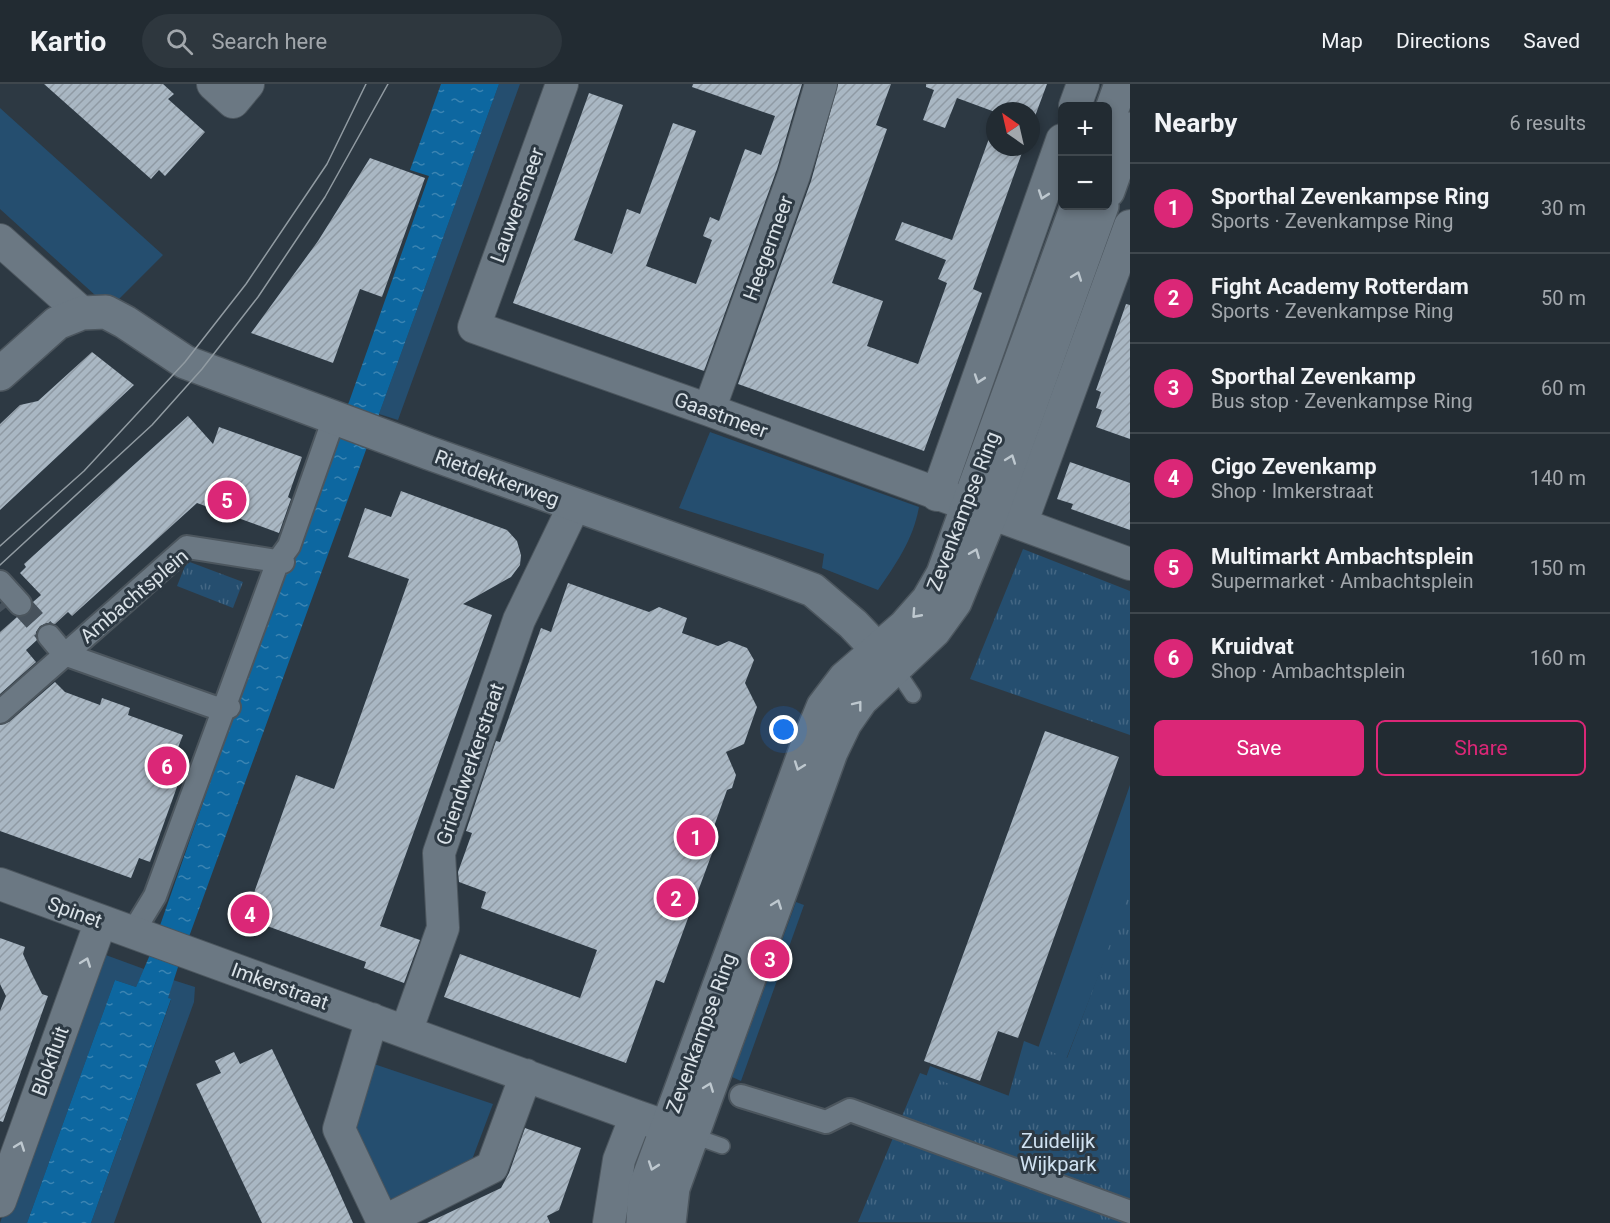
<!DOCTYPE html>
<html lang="en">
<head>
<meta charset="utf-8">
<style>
	body { margin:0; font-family:Roboto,sans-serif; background:#2e373e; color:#f1f3f6 }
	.controls { position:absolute; right:18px; top:18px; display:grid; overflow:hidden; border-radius:9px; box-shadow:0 3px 9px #0003 }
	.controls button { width:54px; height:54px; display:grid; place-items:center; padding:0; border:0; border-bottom:2px solid #3f474d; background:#222b32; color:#f1f3f6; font:30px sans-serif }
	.compass { position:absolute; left:986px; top:18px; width:54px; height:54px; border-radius:50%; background:#222b32; box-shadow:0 3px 9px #0003; rotate:326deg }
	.you { position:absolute; left:784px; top:646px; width:21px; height:21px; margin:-15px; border:4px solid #fff; border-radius:50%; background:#1a73e8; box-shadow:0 0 0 9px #1a73e833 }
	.badge { display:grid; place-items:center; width:39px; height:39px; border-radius:50%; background:#db2777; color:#fff; font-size:20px; font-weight:700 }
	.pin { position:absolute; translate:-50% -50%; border:3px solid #fff; box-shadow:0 2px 6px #0006 }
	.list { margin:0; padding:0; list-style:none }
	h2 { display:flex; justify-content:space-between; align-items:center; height:78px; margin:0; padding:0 24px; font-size:26px }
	h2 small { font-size:20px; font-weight:400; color:#a2a7ac }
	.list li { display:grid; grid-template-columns:39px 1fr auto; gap:18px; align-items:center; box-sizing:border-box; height:90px; padding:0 24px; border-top:2px solid #3f474d }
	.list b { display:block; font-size:22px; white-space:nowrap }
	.list p { margin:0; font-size:20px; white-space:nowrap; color:#a2a7ac }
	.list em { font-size:20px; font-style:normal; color:#a2a7ac }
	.actions { display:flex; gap:12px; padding:18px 24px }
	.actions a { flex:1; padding:14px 0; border:2px solid #db2777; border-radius:9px; text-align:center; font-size:21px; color:#db2777 }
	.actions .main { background:#db2777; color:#fff }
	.icon { flex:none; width:33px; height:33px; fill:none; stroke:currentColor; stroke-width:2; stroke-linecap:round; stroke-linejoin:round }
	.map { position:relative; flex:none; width:1130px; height:1139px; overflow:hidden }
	header { display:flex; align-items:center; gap:36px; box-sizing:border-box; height:84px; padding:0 30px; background:#222b32; border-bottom:2px solid #3f474d }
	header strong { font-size:28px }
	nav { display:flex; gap:33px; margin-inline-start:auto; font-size:21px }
	.search { width:420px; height:54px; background:#2e373e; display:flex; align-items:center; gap:15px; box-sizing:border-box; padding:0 21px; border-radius:33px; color:#a2a7ac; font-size:22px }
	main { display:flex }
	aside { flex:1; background:#222b32 }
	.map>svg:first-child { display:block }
</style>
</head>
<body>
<header>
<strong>Kartio</strong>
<div class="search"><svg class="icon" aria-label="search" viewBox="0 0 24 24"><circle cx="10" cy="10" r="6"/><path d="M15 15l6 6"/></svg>Search here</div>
<nav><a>Map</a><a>Directions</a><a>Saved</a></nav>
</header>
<main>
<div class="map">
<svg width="1130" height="1139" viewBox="0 0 1130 1139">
	<defs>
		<pattern id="park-tufts" width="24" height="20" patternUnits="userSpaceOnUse" patternTransform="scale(1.5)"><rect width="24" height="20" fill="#254e6f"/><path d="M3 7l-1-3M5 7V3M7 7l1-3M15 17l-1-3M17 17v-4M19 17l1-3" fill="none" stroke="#446784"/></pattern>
		<pattern id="water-ripples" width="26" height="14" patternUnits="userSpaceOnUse" patternTransform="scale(1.5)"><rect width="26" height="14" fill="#0d67a0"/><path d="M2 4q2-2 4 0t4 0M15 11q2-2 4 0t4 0" fill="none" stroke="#3b84b2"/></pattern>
		<pattern id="building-hatch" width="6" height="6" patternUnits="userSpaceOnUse" patternTransform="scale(1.5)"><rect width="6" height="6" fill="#a9b7c3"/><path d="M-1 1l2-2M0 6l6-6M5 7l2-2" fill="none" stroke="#8f9aa4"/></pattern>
	</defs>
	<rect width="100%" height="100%" fill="#2d3943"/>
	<!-- grass -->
	<path fill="#254e6f" d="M499,0h21l-122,336 -19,-6z
		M0,24l163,147 -45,45 -7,3 -16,-8 -95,-86z
		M710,348l209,75c-6,33 -23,57 -41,83l-56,-22 2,-14 -145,-46z
		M1130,701v110l-105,270 -114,-45 19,-54 90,34z
		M796,818l8,3 -63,176 -9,-4z
		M103,870l41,15 -8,18 -21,-7 -88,243h-27l92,-257z
		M173,896l22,7 -1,15 -80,221h-23l80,-223 -4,-2z
		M368,978l125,42 -23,61 -78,34 -18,-8 -30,-65z"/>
	<!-- park -->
	<path fill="url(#park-tufts)" d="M1023,465l107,42v144l-160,-56z
		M187,477l56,21 -10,26 -56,-22z
		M1130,807v332l-272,-1 62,-149 86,32 18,-64 43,17z"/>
	<!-- water -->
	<path fill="url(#water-ripples)" d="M441,0h58l-321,883 -10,31 3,1 -80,224h-64l88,-243 21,7 13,-30 180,-515 20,-40 80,-226 -19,-6z"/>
	<!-- building -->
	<path fill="url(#building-hatch)" d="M44,0h119l11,10 -6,5 37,33 -40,44 -6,-6 -8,9z
		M693,0h109l-25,85 -73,202 -191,-68 76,-210 34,12 -49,135 38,14 15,-45 13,5 33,-91 23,8 -50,135 50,18 16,-44 -9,-4 7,-19 9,4 26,-72 16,6 14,-39 -83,-29z
		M838,0h53l-15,41 11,4 -55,154 51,18 -16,45 51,18 29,-81 -9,-4 8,-19 -51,-20 7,-18 50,18 43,-118v25h29l-51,142 9,4 -58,158 -186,-67 73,-203z
		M926,0h121l-16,43v-16l-36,1 -38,-14 -12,30 -22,-8 11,-30 -8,-3z
		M370,74l55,20 -43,119 -22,-8 -27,74 -82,-30 67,-92z
		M1126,220l4,1v134l-34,-12 6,-17 -6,-2 5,-16 -5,-2z
		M92,268l42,33 -134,125v-86l20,-19 18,-4z
		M188,332l25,28 6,-17 83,30 -14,40 3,2 -12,34 -82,-30 -125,113 -4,-4 -13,12 -8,-1 -7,3 -4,6 1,8 -11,10 10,12 -36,32v-62l17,-15 12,-3 4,-5v-7l8,-7 -21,-22 6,-6 -2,-3z
		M1070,378l60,21v47l-59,-21 2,-5 -16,-5z
		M401,407l106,39 10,11 4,14 -1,10 -9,12 -48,27 29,11 -112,311 40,14 -16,43 -40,-15 2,-6 -121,-44 51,-143 38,14 15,-41 60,-169 -61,-22 17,-49 26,9z
		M568,499l81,29 10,-5 28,11 -5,15 36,13 11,-5 18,7 7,12 -9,23 12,24 -13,37 -18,8 10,23 -4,13 -5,2 -20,56 7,2 -50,135 -8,-3 -30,83 -182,-66 16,-43 120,44 17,-48 -116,-42 5,-16 -27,-10 -1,-10 14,-39 -6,-2 30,-90 4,1 41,-114 10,4z
		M55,598l10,10 35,13 2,-7 28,10 -2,7 55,20 -8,20 12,4 -37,103 -11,-4 -8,20 -131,-47v-106l9,-3z
		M1045,647l74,26 -101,281 -20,-7 -18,50 -56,-20z
		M0,854l25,9 -2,7 9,20 10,20 6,2 -45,126 -3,-1v-110l6,-15 -6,-12z
		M272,965l57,120 24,54h-91l-66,-139 25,-11 -6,-12 19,-9 6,12z
		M525,1044l56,20 -22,62 -12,6 3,7h-123l74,-35 8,-15z"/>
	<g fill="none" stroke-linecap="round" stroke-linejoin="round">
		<!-- pedestrian-tunnel -->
		<path stroke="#47525c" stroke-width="22" stroke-dasharray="22 11" stroke-linecap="butt" d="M0,520l4,5
			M20,520l29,32"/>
		<!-- service casing -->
		<g stroke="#4c565e" stroke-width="18">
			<path id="service" d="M895,584l18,27
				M691,1051l31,11"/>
		</g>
		<!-- pedestrian casing -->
		<g stroke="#4c565e" stroke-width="26">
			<path id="pedestrian" d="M0,498l20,22
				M49,552l15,18 158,56 7,-3
				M0,628l187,-165 96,15
				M133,848l22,-36 123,-335 11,-15 45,-128
				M741,1012l85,26 24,-12 280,102"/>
		</g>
		<!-- minor casing -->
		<g stroke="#4c565e" stroke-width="34">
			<path id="minor" d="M213,0l20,18 15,-18
				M562,0l-88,243 235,83 421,154
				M1075,22l8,-22
				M0,156l82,73
				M709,326l85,-235 27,-91
				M937,411l125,-355
				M1021,440l109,-298
				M0,800l636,232 55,19
				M372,935l-33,110 44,93 109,-55 34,-92
				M406,948l37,-104 -4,-75 80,-233 55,-114
				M0,1117l101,-280
				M609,1139l10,-63 17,-44"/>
		</g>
		<!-- tertiary casing -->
		<g stroke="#4c565e" stroke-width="36">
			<path id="tertiary" d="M0,290l57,-51 25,-10 24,-1 19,10 60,40 244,91 339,120 45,17 40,34 42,44"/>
		</g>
		<!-- secondary casing -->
		<g stroke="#4c565e" stroke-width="36">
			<path id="secondary" d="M1108,36l13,-36
				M1108,107l22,-62
				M643,1139l2,-35 164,-447 14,-34 22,-29 60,-52 23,-26 15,-26 134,-368
				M669,1139l4,-35 158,-436 14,-29 16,-23 73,-69 21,-29 36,-88 111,-308"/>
		</g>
		<!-- service -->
		<use href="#service" stroke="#6b7883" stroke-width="15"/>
		<!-- pedestrian -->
		<use href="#pedestrian" stroke="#6b7883" stroke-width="22"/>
		<!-- minor -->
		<use href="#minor" stroke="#6b7883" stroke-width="32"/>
		<!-- tertiary -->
		<use href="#tertiary" stroke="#6b7883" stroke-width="33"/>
		<!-- secondary -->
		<use href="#secondary" stroke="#6b7883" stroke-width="33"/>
		<!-- tram -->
		<path stroke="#919ba2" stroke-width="1.5" d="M0,462l84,-75 101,-109 61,-78 81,-120 39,-80
			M0,481l152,-140 50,-56 56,-72 67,-100 63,-113"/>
	</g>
	<!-- one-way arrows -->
	<defs><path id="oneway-chevron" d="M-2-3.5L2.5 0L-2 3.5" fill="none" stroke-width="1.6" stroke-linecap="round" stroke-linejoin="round" transform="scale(1.5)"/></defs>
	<g stroke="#bec8cf">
		<use href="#oneway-chevron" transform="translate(1043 111) rotate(109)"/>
		<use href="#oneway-chevron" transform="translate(1077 192) rotate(-70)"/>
		<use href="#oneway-chevron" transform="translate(979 295) rotate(109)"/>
		<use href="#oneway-chevron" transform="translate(1011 375) rotate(-70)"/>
		<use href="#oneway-chevron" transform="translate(975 469) rotate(-68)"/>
		<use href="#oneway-chevron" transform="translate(916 530) rotate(132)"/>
		<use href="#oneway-chevron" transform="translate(858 621) rotate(-52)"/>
		<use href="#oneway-chevron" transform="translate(799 682) rotate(110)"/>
		<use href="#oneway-chevron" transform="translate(777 820) rotate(-70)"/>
		<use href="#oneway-chevron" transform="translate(86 878) rotate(-70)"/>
		<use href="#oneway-chevron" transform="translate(709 1003) rotate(-69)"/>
		<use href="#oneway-chevron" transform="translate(20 1062) rotate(-70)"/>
		<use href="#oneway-chevron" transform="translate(653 1082) rotate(109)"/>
	</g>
	<g text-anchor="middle" stroke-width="6" stroke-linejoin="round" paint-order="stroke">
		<!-- street labels -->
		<g font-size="20" fill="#dae2e8" stroke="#2d3943">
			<text transform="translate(517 121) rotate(-70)" y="7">Lauwersmeer</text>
			<text transform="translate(768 164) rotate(-70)" y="7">Heegermeer</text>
			<text transform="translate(721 331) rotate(20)" y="7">Gaastmeer</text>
			<text transform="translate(497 394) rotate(20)" y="7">Rietdekkerweg</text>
			<text transform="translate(963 427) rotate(-69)" y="7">Zevenkampse Ring</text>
			<text transform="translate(134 512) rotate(-40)" y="7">Ambachtsplein</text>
			<text transform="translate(470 680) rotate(-71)" y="7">Griendwerkerstraat</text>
			<text transform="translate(75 828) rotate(20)" y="7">Spinet</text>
			<text transform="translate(280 902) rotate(20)" y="7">Imkerstraat</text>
			<text transform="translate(701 949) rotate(-70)" y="7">Zevenkampse Ring</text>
			<text transform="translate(50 977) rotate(-70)" y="7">Blokfluit</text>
		</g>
		<!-- park labels -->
		<g font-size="20" fill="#d0e2f2" stroke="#2d3943">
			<text x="1058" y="1064">Zuidelijk<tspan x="1058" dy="23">Wijkpark</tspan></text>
		</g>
	</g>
</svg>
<div class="controls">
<button>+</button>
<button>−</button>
</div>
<svg class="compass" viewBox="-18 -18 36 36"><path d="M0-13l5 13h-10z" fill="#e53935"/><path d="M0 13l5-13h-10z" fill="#a2a7ac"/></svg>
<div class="you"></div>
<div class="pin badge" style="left:696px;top:753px">1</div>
<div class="pin badge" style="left:676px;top:814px">2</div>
<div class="pin badge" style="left:770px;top:875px">3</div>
<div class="pin badge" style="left:250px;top:830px">4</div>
<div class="pin badge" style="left:227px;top:416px">5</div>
<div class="pin badge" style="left:167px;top:682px">6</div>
</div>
<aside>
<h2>Nearby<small>6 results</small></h2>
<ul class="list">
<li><span class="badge">1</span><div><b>Sporthal Zevenkampse Ring</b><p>Sports · Zevenkampse Ring</p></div><em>30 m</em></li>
<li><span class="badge">2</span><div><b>Fight Academy Rotterdam</b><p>Sports · Zevenkampse Ring</p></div><em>50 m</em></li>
<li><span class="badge">3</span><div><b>Sporthal Zevenkamp</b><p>Bus stop · Zevenkampse Ring</p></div><em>60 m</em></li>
<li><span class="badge">4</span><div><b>Cigo Zevenkamp</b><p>Shop · Imkerstraat</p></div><em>140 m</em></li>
<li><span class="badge">5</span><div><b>Multimarkt Ambachtsplein</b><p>Supermarket · Ambachtsplein</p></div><em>150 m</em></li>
<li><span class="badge">6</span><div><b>Kruidvat</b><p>Shop · Ambachtsplein</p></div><em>160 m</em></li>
</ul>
<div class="actions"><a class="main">Save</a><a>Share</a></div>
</aside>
</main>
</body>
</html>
